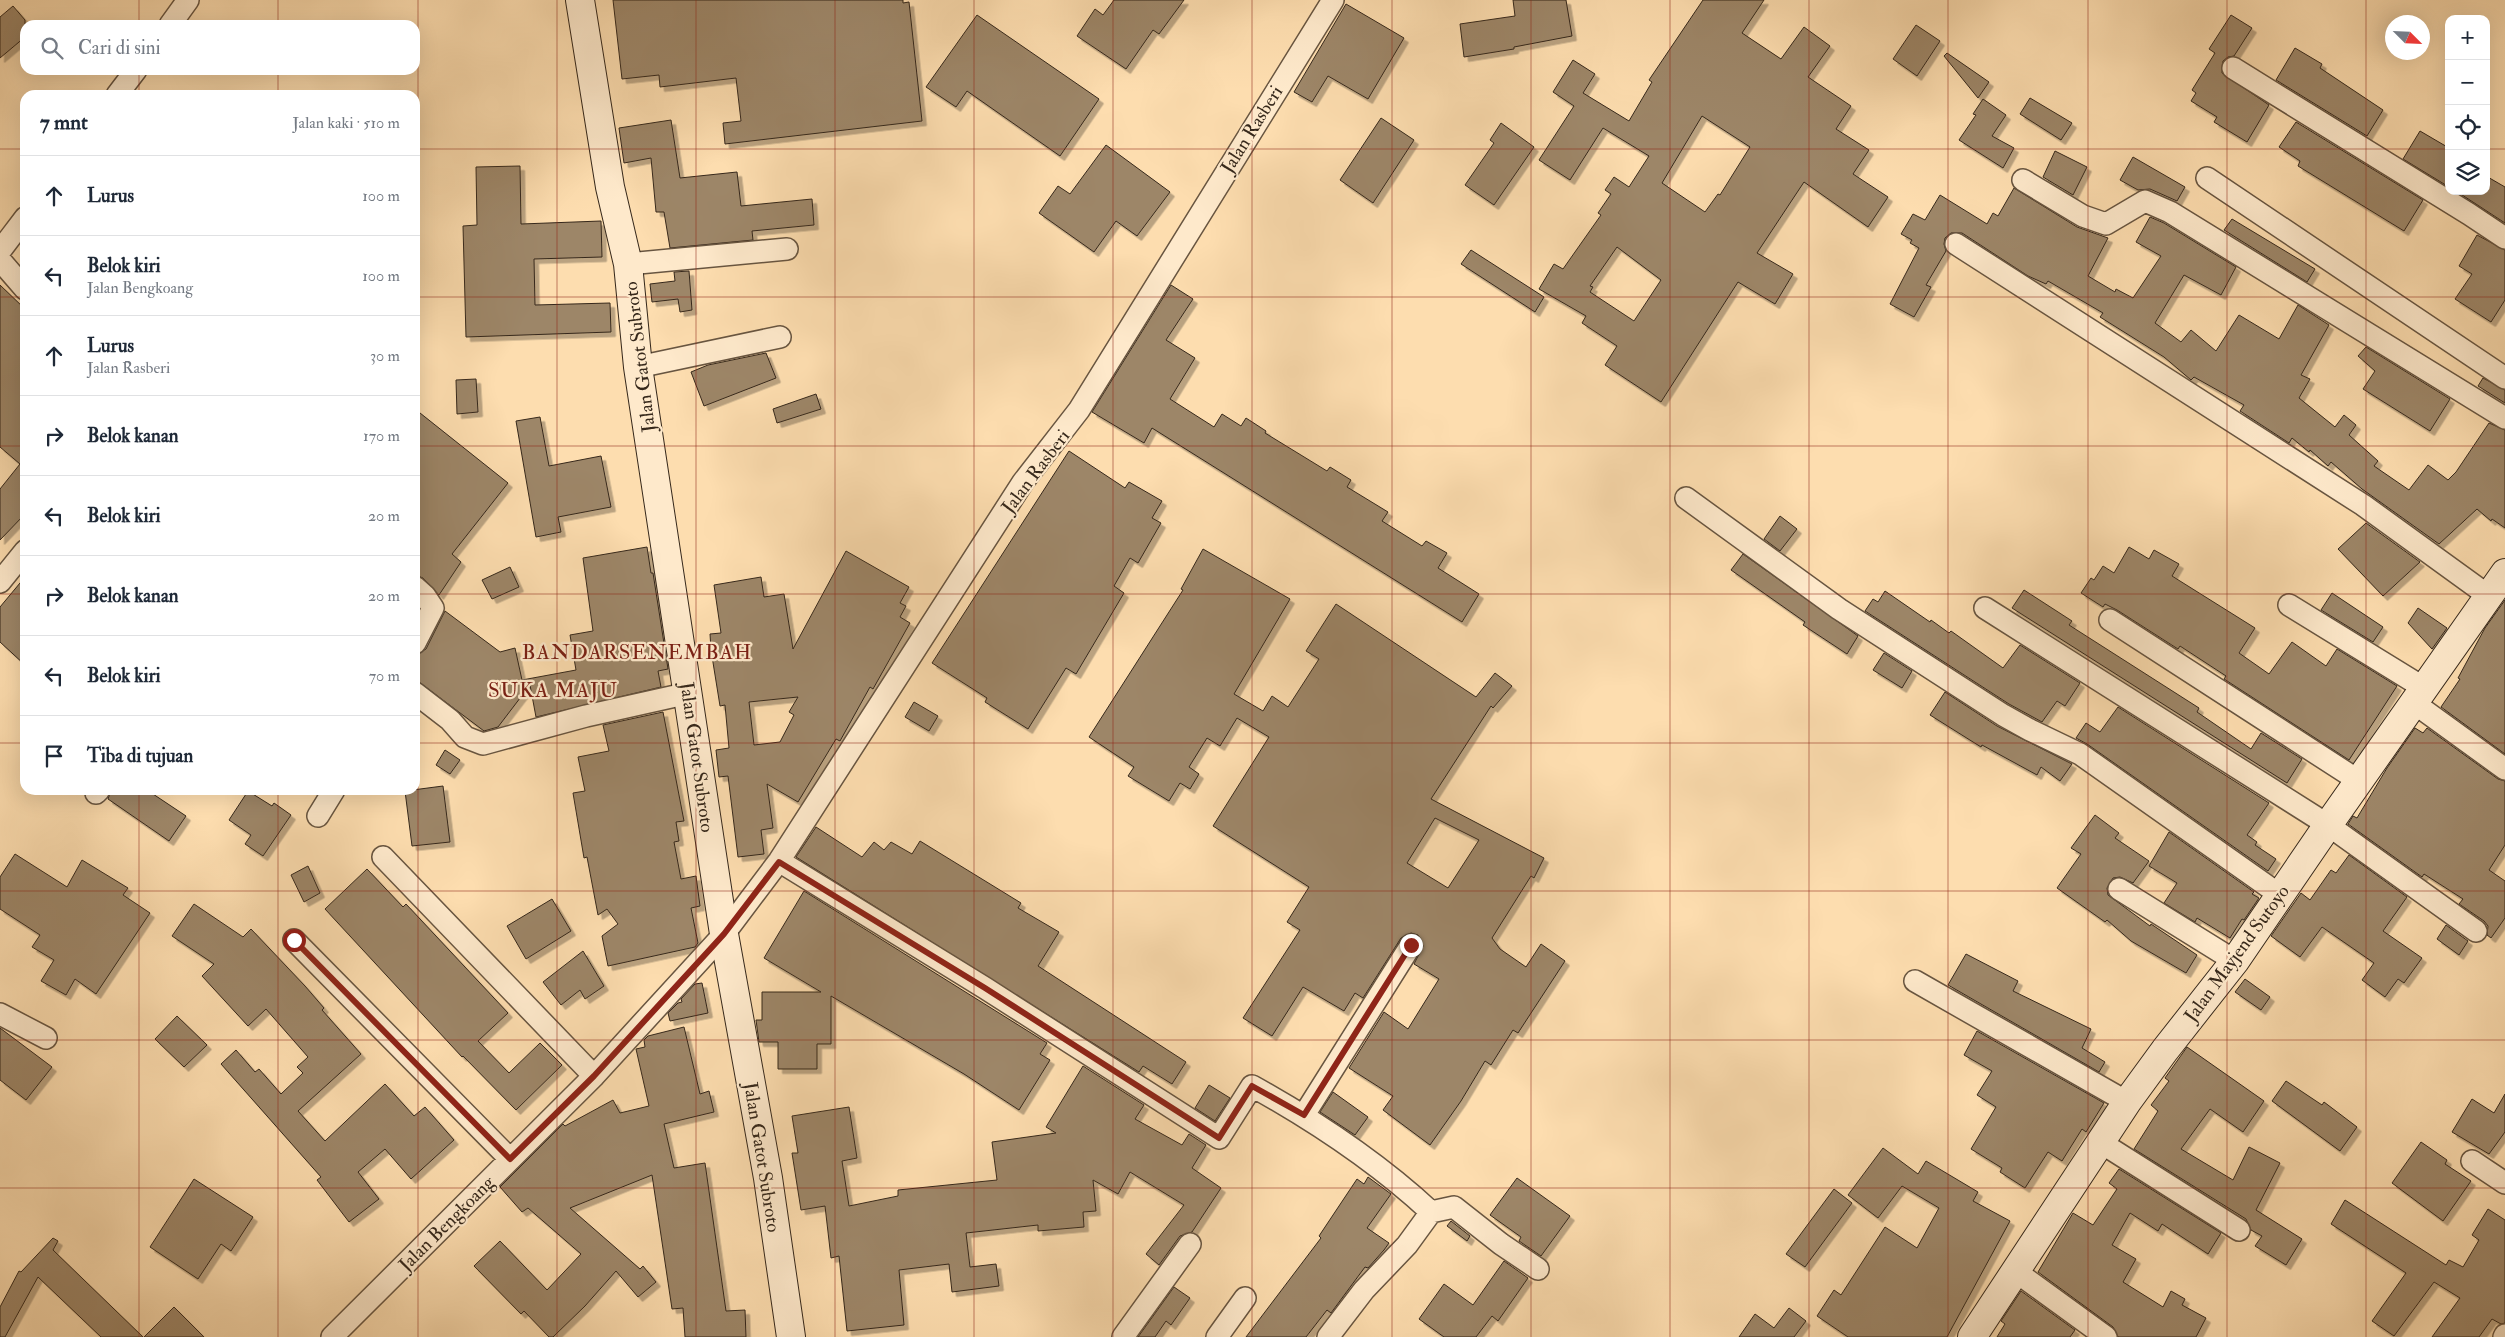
<!DOCTYPE html>
<html lang="id">
<head>
<meta charset="utf-8">
<style>
	body { margin:0; font-family:"IM FELL Double Pica",serif; background:#f2f2f3; color:#1f2937 }
	.controls { position:absolute; right:15px; top:15px; display:grid; overflow:hidden; border-radius:10px; box-shadow:0 5px 20px #0002 }
	.controls button { width:45px; height:45px; display:grid; place-items:center; padding:0; border:0; border-bottom:1px solid #e0e1e3; background:#fff; color:#1f2937; font:25px sans-serif }
	.compass { position:absolute; left:2385px; top:15px; width:45px; height:45px; border-radius:50%; background:#fff; box-shadow:0 5px 20px #0002; rotate:114deg }
	.stop { position:absolute; width:15px; height:15px; margin:-11px; border:4px solid #8f2418; border-radius:50%; background:#fff }
	.stop.end { background:#8f2418; border-color:#fff; box-shadow:0 1px 5px #0008 }
	.list { margin:0; padding:0; list-style:none }
	h2 { display:flex; justify-content:space-between; align-items:center; height:65px; margin:0; padding:0 20px; font-size:21px }
	h2 small { font-size:16px; font-weight:400; color:#747a83 }
	.list li { display:grid; grid-template-columns:32px 1fr auto; gap:15px; align-items:center; box-sizing:border-box; height:80px; padding:0 20px; border-top:1px solid #e0e1e3 }
	.list b { display:block; font-size:19px; white-space:nowrap }
	.list p { margin:0; font-size:16px; white-space:nowrap; color:#747a83 }
	.list em { font-size:16px; font-style:normal; color:#747a83 }
	.icon { flex:none; width:28px; height:28px; fill:none; stroke:currentColor; stroke-width:2; stroke-linecap:round; stroke-linejoin:round }
	.map { position:relative; flex:none; width:2505px; height:1337px; overflow:hidden }
	.search { position:absolute; background:#fff; box-shadow:0 5px 20px #0002; left:20px; top:20px; width:400px; height:55px; display:flex; align-items:center; gap:12px; box-sizing:border-box; padding:0 18px; border-radius:15px; color:#747a83; font-size:19px }
	.panel { position:absolute; background:#fff; box-shadow:0 5px 20px #0002; left:20px; top:90px; width:400px; height:705px; border-radius:15px }
	.map>svg:first-child { display:block }
</style>
</head>
<body>
<div class="map">
<svg width="2505" height="1337" viewBox="0 0 2505 1337">
	<defs>
		<filter id="shadow"><feDropShadow dx="4.5" dy="4.5" stdDeviation="0" flood-color="#0004"/></filter>
	</defs>
	<rect width="100%" height="100%" fill="#fdddaf"/>
	<filter id="stains"><feTurbulence type="fractalNoise" baseFrequency=".004" numOctaves="4"/><feColorMatrix values="0 0 0 0 .2 0 0 0 0 .09 0 0 0 0 .02 0 0 0 .5 -.17"/></filter>
	<radialGradient id="worn" r=".72"><stop offset=".6" stop-color="#630" stop-opacity="0"/><stop offset="1" stop-color="#630" stop-opacity=".3"/></radialGradient>
	<!-- building -->
	<path fill="#9d8668" stroke="#36281b" fill-rule="evenodd" filter="url(#shadow)" d="M613,0h290v3l6,-1 13,119 -197,23 -2,-21 18,-2 -5,-43 -76,9 -1,-12 -37,4z
		M1114,0h70l-25,34 -6,-4 -27,39 -49,-33 18,-27 8,6z
		M1513,0h53l6,36 -58,11v2l-50,8 -4,-33 55,-8z
		M1703,0h61l-22,33 39,26 23,-32 26,19 -22,31 43,29 -15,23 33,21 -16,24 35,23 -20,30 -64,-45 -47,71 36,21 -18,30 -37,-22 -77,120 -56,-37 12,-19 -35,-23 4,-7 -47,-27 15,-25 9,5 38,-54 -3,-2 13,-19 -6,-4 9,-13 15,10 20,-31 -46,-28 -33,52 -31,-20 35,-54 -21,-14 20,-32 22,14 -12,19 46,28 23,-39 -3,-2zM1702,116l48,31 -30,48 -2,-1 -13,18 -43,-29zM1617,247l44,33 -27,41 -44,-29 3,-5 -3,-1z
		M1346,4l58,34 -36,61 -40,-23 -16,26 -18,-10z
		M13,6l12,14v17l-25,21v-41z
		M977,15l122,84 -39,57 -93,-65 -11,16 -30,-20z
		M2231,15l21,13 -18,28 -6,1 -5,4 -1,12 47,32 -22,37 -33,-20 3,-5 -26,-16 5,-8 -4,-3 23,-37 -6,-4z
		M1916,25l24,16 -23,35 -24,-17z
		M2295,48l27,16 -2,4 63,42 -16,26 -91,-56z
		M1947,53l42,29 -11,16 -34,-42z
		M2030,98l42,25 -11,17 -41,-26z
		M1983,99l23,16 -14,21 22,12 -11,20 -44,-28 17,-25 -3,-1z
		M1381,118l33,22 -41,63 -33,-23z
		M671,120l9,58 57,-6 4,34 71,-7 2,26 -62,6 1,9 -83,8 -6,-36h-8l-5,-54 -27,5 -5,-35z
		M2296,122l127,78 -19,31 -106,-65 2,-5 -21,-14z
		M1501,123l33,24 -40,58 -29,-20 29,-42 -4,-3z
		M2420,131l29,17v39l-46,-28z
		M1106,145l64,47 -33,44 -21,-15 -22,31 -55,-39 19,-27 12,8z
		M2055,151l32,16 -14,28 -30,-18z
		M2133,157l52,30 -8,14 -27,-12 -12,1 -18,-10z
		M520,166l1,58 80,-3 1,36 -68,2 1,46 75,-2 1,29 -145,5 -3,-111 14,-1 -1,-58z
		M2486,176l19,11v36l-49,-32h30z
		M2014,188l63,39 31,11 -20,38 27,16 1,-3 17,9 28,-42 -25,-14 14,-25 14,6 72,44 -15,28 -37,-20 -29,48 26,19 10,-12 25,21 23,-36 40,24 19,-34 31,20 -28,50 9,4 -11,19 36,29 9,-12 12,10 -7,10 29,26 -4,5 35,24 19,-25 20,15 8,-8 33,-49 16,7v98l-13,-9 -1,2 -14,-12 -38,35 -77,-55 -31,-27 -3,4 -18,-16 -1,2 -17,-14 -3,5 -49,-32 4,-6 -50,-28 -3,3 -27,-23 -64,-40 3,-4 -55,-32 -2,3 -18,-8 -66,-43h-11l-6,5 -1,6 2,7 -20,34 5,2 -17,30 -24,-13 29,-56 -9,-5 2,-3 -11,-6 12,-20 12,6 15,-25 47,29 6,-11 5,3z
		M2232,219l83,50 -8,13 -83,-52z
		M2477,235l28,15v50l-14,22 -36,-23 17,-25 -13,-8z
		M1471,250l73,47 -9,15 -74,-48z
		M689,271l3,39 -12,2 -2,-13 -26,3 -2,-18 25,-3 -1,-9z
		M0,285l25,24v205l-25,26v-51l20,-25 -20,-17z
		M1171,285l22,14 -27,41 29,18 -25,41 44,28 8,-13 19,12 5,-8 20,13 -1,2 62,38 3,-4 21,13 -4,7 41,25 -6,9 40,25 4,-5 21,12 -9,15 41,26 -17,28 -310,-194 -8,15 -52,-31z
		M2366,347l84,52 -20,32 -67,-42 12,-18 -17,-15z
		M766,353l10,25 -72,28 -13,-34 17,-7z
		M2483,378l22,12v13l-27,-17z
		M476,379l2,33 -21,2 -1,-34z
		M816,394l5,15 -44,14 -4,-14z
		M415,409l93,74 -56,71 9,8 -22,33 -16,-17 -8,-3z
		M540,417l9,49 52,-10 10,51 -53,10 3,15 -25,5 -20,-116z
		M1069,451l56,37 4,-6 33,19 -10,17 9,5 -23,40 -8,-5 -16,28 10,7 -48,81 -10,-6 -38,61 -43,-27 2,-4 -55,-35z
		M1780,516l17,13 -17,22 -16,-12z
		M2366,523l54,39 -37,34 -45,-47z
		M647,547l4,26h2l15,96 -10,2 3,16 -125,30 -6,-32 -32,42 -14,4 -69,-52v-24l11,-6 19,-38 55,41 15,-4 7,32 54,-10 -6,-35 23,-4 -10,-73z
		M2129,547l20,12 5,-9 25,14 -7,12 83,52 -16,25 30,21 23,-32 34,24 11,-17 60,37 -48,74 -125,-81 2,-3 -46,-30 -2,3 -61,-39 -12,-6 -2,3 -22,-14 10,-15 3,2 9,-14 11,7z
		M1203,549l87,50 -56,95 29,17 9,-15 16,11 31,-48 -13,-8 30,-47 140,93 19,-24 17,13 -19,22 -2,-2 -60,93 113,59 -10,20 -3,-2 -39,62 8,11 26,18 15,-23 24,17 -47,72 -5,-3 -22,35 -6,-4 -24,40 -31,44 -47,-35 10,-14 -44,-28 35,-56 24,17 31,-50 -25,-15 9,-18 -5,-11 -7,-2 -10,5 -38,60 -8,-5 -11,18 -41,-24 -31,49 -29,-18 57,-88 -13,-8 22,-35 -96,-61 56,-89 -32,-19 -17,28 -13,-8 -18,29 10,7 -9,15 -10,-6 -11,18 -41,-25 6,-9 -45,-30 94,-147 -2,-1zM1435,818l44,22 -31,48 -41,-25z
		M846,551l63,36 -9,16 6,3 -6,11 10,6 -37,66 -3,-2 -30,54 -4,-2 -38,63 -31,-18 6,44 -12,2 3,24 -26,3 -10,-81 -9,1 -3,-27 13,-2 -4,-43 -5,1 -9,-56 -1,-16 11,-1 -7,-48 47,-8 3,20 20,-3 9,55zM798,697l-9,15 5,3 -14,27 -26,3 -5,-43z
		M1743,554l115,82 -11,18 -44,-29 2,-3 -74,-52z
		M510,567l9,20 -27,12 -10,-19z
		M25,577v88l-25,-23v-35z
		M2024,590l48,31 -3,4 130,83 -2,4 54,37 10,-16 41,26 -15,24 -275,-175z
		M1885,591l45,31 1,-2 18,13 2,-2 52,37 17,-23 60,38 -15,23 -8,-5 -15,21 -33,-18 -144,-93 8,-12 5,3z
		M2332,593l51,34 -10,15 -52,-32z
		M2505,600v154l-64,-47 19,-28 -2,-1 27,-50z
		M2418,608l29,20 -15,21 -24,-26z
		M1884,653l28,18 -10,17 -29,-18z
		M1945,692l52,34 75,38 -12,17 -19,-14 -4,8 -55,-30 -1,2 -51,-32z
		M914,702l24,14 -9,15 -24,-14z
		M2118,707l151,96 -22,32 10,7 -2,3 21,14 -8,12 -181,-127 -11,-6 10,-15 14,9z
		M663,712l21,109 -8,1 3,19 -5,1 7,37 15,-3 4,30 -9,2 7,35 -3,4 -87,19 -6,-30 16,-12 -11,-15 -9,6 -11,-58 -3,1 -11,-65 12,-2 -7,-34 31,-6 -6,-26z
		M2415,728l8,5 4,-5 71,51 7,2v64l-16,25 16,11v37l-14,20 -4,-3 1,-9 -4,-5 -25,-17 4,-5 -39,-25 -2,3 -74,-53 5,-8 4,2 30,-50z
		M445,750l15,10 -10,14 -14,-9z
		M443,786l7,56 -38,4 -7,-55z
		M111,790h36l39,26 -17,25 -61,-42z
		M248,791l24,15 2,-3 17,12 -28,41 -18,-12 6,-9 -22,-15z
		M2095,815l24,18 -4,5 34,23 -16,22 -13,-6 -7,1 -6,10 1,7 42,31 1,-2 46,31 -11,18 -55,-32 -24,-21 -2,2 -48,-34 24,-34 -10,-6z
		M816,827l46,30 12,-15 10,8 7,-8 21,12 8,-13 101,62 -3,5 41,24 -21,34 148,96 -14,22 -29,-18 -4,6 -343,-215z
		M2169,832l85,60 -2,2 7,4 -15,22 -2,-1 -12,19 -33,-20 -2,4 -31,-19 13,-20 -28,-17z
		M15,854l52,33 15,-27 46,28 -5,7 27,18 -54,81 -21,-15 -9,16 -25,-14 13,-21 -22,-13 8,-12 -40,-26v-32z
		M2349,855l58,42 -24,34 39,27 -18,25 -6,-4 -13,18 -23,-17 12,-17 -52,-36 -22,30 -29,-21 30,-43 9,7 21,-30 5,3z
		M308,866l12,27 -16,9 -13,-27z
		M367,869l36,38 3,-3 102,109 -30,28 31,32 31,-30 22,22 -46,45 -53,-54 -1,1 -137,-148z
		M804,891l243,152 -7,11 10,6 -31,50 -55,-36 -133,-78v48h-14v25h-39v-27h-19l-3,-22h6v-28h59l-57,-34z
		M552,899l19,32 -45,28 -19,-33z
		M194,904l49,33 8,-8 54,57 19,22 -2,2 39,44 -63,57 27,30 60,-57 29,32 11,-9 29,33 -43,39 -26,-30 -27,23 21,27 -30,23 -32,-42 4,-3 -100,-113 15,-14 19,22 4,-3 22,25 22,-21 -6,-6 11,-10 -42,-48 -18,17 -46,-50 12,-12 -42,-28z
		M2446,925l22,16 -9,14 -22,-16z
		M583,951l21,35 -19,13 -5,-9 -19,15 -18,-23z
		M1966,954l52,27 -5,10 78,38 -9,19 23,14 -6,10 -151,-87z
		M2245,979l25,18 -9,13 -26,-18z
		M702,983l6,30 -38,8 -2,-8 10,-10 4,-1 -1,-3 14,-15z
		M177,1016l30,29 -23,22 -29,-28z
		M684,1027l16,67 9,-3 5,21 -50,12 10,44 31,-5 21,148 19,-1 1,27h-61l-2,-29 -11,1 -20,-134 -82,33 70,61 3,-3 13,16 -18,15 -22,-26 -31,35 -32,31h-4l-25,-26 -3,3 -47,-48 26,-25 47,49 34,-36 -53,-46 -6,4 -22,-25 63,-63 2,2 48,-26 7,13 29,-7 -13,-57 9,-2 -1,-7 4,-4z
		M0,1028l52,39 -26,33 -26,-20z
		M1977,1031l127,72 -18,29 -4,-3 -20,32 -14,-9 -23,36 -25,-16 2,-4 -31,-19 25,-42 -19,-12 15,-24 -28,-16z
		M2187,1047l77,54 -21,31 -33,-23 -29,40 52,31 16,-33 31,16 -24,47 46,29 -16,26 -31,-19 7,-10 -11,-6 -5,-11 -112,-70 24,-38 -7,-6 18,-24 -4,-3z
		M1083,1066l61,39 -9,14 47,26 7,-11 17,11 -14,23 29,20 -29,44 -12,4 -21,29 -13,-11 38,-49 -54,-33 -12,22 -25,-14 3,31 -13,1 1,15 -46,4v-6l-72,8 4,34 26,-3 3,22 -47,6 -3,-28 -50,6 5,55 -57,6 -8,-75 -8,2 -6,-52 -24,4 -9,-57h6l-6,-37 57,-9 8,51 -15,3 7,45 49,-10v-6l99,-10 -5,-38 64,-9 -10,-6z
		M2286,1081l36,24 2,-3 33,25 -17,24 -68,-50z
		M1209,1085l21,13 -15,23 -20,-13z
		M1333,1092l35,25 -13,18 -35,-23z
		M2505,1094v38l-16,22 -37,-22 20,-33 22,14z
		M2421,1142l26,18 -2,4 26,17 -28,40 -51,-38z
		M1883,1148l35,26 8,-13 52,31 -5,9 37,20 -63,116h-99l-31,-21 17,-26 7,5 44,-68 32,21 22,-40 -37,-22 -24,32 -30,-23z
		M2119,1169l102,64 -13,21 -46,-30 -4,7 -28,-18 -18,32 24,14 -13,23 40,25 8,-16 14,8 -3,6 24,13 -10,19h-78l-5,-10 -75,-55 35,-59 20,12 24,-36 -8,-6z
		M1368,1177l23,17 -24,34 22,15 -5,7 -16,18 -3,-1 -34,46 -4,-3 -21,27h-60l75,-99 -2,-2 38,-57 7,5z
		M1517,1178l53,38 -29,40 -22,-15 2,-4 -31,-22z
		M194,1179l59,38 -22,34 -10,-7 -23,35 -48,-32z
		M1834,1189l18,14 -47,64 -19,-13z
		M2345,1200l101,65 3,-5 14,7 16,-27 -7,-5 16,-26 17,11v103l-4,1 -9,-5 -13,18h-47l28,-39 -26,-16 -40,54 -22,-15 34,-48 -75,-49z
		M1451,1221l19,15 -3,5 -20,-15z
		M53,1238l5,3 -5,9 90,87h-42l-63,-60 -33,60h-5v-30l19,-36 2,1z
		M1504,1261l24,17 -30,43 -6,-5 -16,21h-32l-25,-18 25,-35 29,21z
		M1174,1287l16,11 -19,27 -5,-4 -11,16h-17z
		M2021,1291l54,39 -5,7h-73l8,-13 -4,-3z
		M174,1307l30,30h-60z
		M1789,1308l17,13 -12,16h-55l16,-23 19,14z"/>
	<g fill="none" stroke-linecap="round" stroke-linejoin="round">
		<!-- street casing -->
		<g stroke="#685540" stroke-width="24">
			<path id="street" d="M170,25l18,-25
				M2233,68l236,146 36,24
				M117,95l19,-25
				M2207,178l298,200
				M2023,180l60,36 23,8 39,-23 25,11 335,206
				M1956,244l407,261 127,92
				M0,251l25,-33
				M0,260l25,29
				M628,264l159,-15
				M638,367l142,-30
				M1686,498l153,111 164,106 27,15 50,24 200,141
				M0,582l25,-31
				M415,587l10,9 8,12 -18,35
				M2289,605l135,83
				M1985,608l343,217 148,106
				M2110,620l249,161
				M415,693l35,27 15,17 18,7 103,-28 103,-23
				M2414,703l91,66
				M96,793l3,-3
				M318,816l16,-26
				M383,857l211,219
				M779,861l206,127 234,150 33,-52c63,35 125,76 179,126
				M2119,889l116,72
				M294,940l216,219
				M1915,981l212,121
				M0,1014l46,24
				M1304,1115l107,-170
				M2100,1142l139,88
				M2472,1161l33,22
				M2015,1271l91,66
				M332,1337l262,-261 130,-142 55,-73 244,-379 56,-72 254,-410
				M1123,1337l67,-93
				M1217,1337l28,-39
				M1328,1337l36,-47 43,-45 24,-33 23,-5 47,37 37,25
				M2504,1337l1,-2"/>
		</g>
		<!-- secondary casing -->
		<g stroke="#36281b" stroke-width="30">
			<path id="secondary" d="M580,0l30,187 18,77 10,103 86,567 44,244 23,159
				M1972,1337l155,-235 38,-52 70,-89 93,-136 177,-252"/>
		</g>
		<!-- street -->
		<use href="#street" stroke="#fee9cb" stroke-width="21"/>
		<!-- secondary -->
		<use href="#secondary" stroke="#fee9cb" stroke-width="28"/>
	</g>
	<g fill="none" stroke-linecap="round" stroke-linejoin="round">
		<!-- route -->
		<path stroke="#8f2418" stroke-width="6" d="M294,940l216,219 84,-83 130,-142 55,-72 206,126 234,150 33,-52 52,29 107,-170"/>
	</g>
	<!-- grid -->
	<path fill="none" stroke="#8f2418" stroke-width="1" stroke-opacity="0.55" d="M139,0v25M278,0v25M418,0v1337M557,0v1337M696,0v1337M835,0v1337M974,0v1337M1113,0v1337M1252,0v1337M1392,0v1337M1531,0v1337M1670,0v1337M1809,0v1337M1948,0v1337M2088,0v1337M2227,0v1337M2366,0v1337M139,70v25M278,70v25M0,149h25M415,149h2034M2486,149h19M0,297h25M415,297h2090M0,446h25M415,446h2090M0,594h25M415,594h2090M0,743h25M415,743h2090M139,790v547M278,790v547M0,891h2505M0,1040h2505M0,1188h2505"/>
	<g text-anchor="middle" stroke-width="4.5" stroke-linejoin="round" paint-order="stroke">
		<!-- street labels -->
		<g font-size="19" fill="#36281b" stroke="#fee9cb">
			<text transform="translate(1251 129) rotate(-58)" y="7">Jalan Rasberi</text>
			<text transform="translate(639 357) rotate(-97)" y="7">Jalan Gatot Subroto</text>
			<text transform="translate(1035 471) rotate(-53)" y="7">Jalan Rasberi</text>
			<text transform="translate(698 757) rotate(82)" y="7">Jalan Gatot Subroto</text>
			<text transform="translate(2236 953) rotate(-54)" y="7">Jalan Mayjend Sutoyo</text>
			<text transform="translate(763 1157) rotate(81)" y="7">Jalan Gatot Subroto</text>
			<text transform="translate(446 1223) rotate(-45)" y="7">Jalan Bengkoang</text>
		</g>
		<!-- quarter labels -->
		<g font-size="21" letter-spacing="1" fill="#7a1f14" stroke="#fee9cb">
			<text x="637" y="659">BANDARSENEMBAH</text>
			<text x="553" y="697">SUKA MAJU</text>
		</g>
	</g>
	<rect width="100%" height="100%" filter="url(#stains)"/>
	<rect width="100%" height="100%" fill="url(#worn)"/>
</svg>
<div class="controls">
<button>+</button>
<button>−</button>
<button><svg class="icon" aria-label="locate" viewBox="0 0 24 24"><circle cx="12" cy="12" r="6"/><path d="M12 2v4M12 18v4M2 12h4M18 12h4"/></svg></button>
<button><svg class="icon" aria-label="layers" viewBox="0 0 24 24"><path d="M12 4l9 5-9 5-9-5zM3 14l9 5 9-5"/></svg></button>
</div>
<svg class="compass" viewBox="-18 -18 36 36"><path d="M0-13l5 13h-10z" fill="#e53935"/><path d="M0 13l5-13h-10z" fill="#747a83"/></svg>
<div class="stop" style="left:294px;top:940px"></div>
<div class="stop end" style="left:1411px;top:945px"></div>
<div class="search"><svg class="icon" aria-label="search" viewBox="0 0 24 24"><circle cx="10" cy="10" r="6"/><path d="M15 15l6 6"/></svg>Cari di sini</div>
<section class="panel">
<h2>7 mnt<small>Jalan kaki · 510 m</small></h2>
<ul class="list">
<li><svg class="icon" aria-label="ahead" viewBox="0 0 24 24"><path d="M12 20V5M6 11l6-6 6 6"/></svg><div><b>Lurus</b></div><em>100 m</em></li>
<li><svg class="icon" aria-label="left" viewBox="0 0 24 24"><path d="M17 20v-9H6M10 6l-5 5 5 5"/></svg><div><b>Belok kiri</b><p>Jalan Bengkoang</p></div><em>100 m</em></li>
<li><svg class="icon" aria-label="ahead" viewBox="0 0 24 24"><path d="M12 20V5M6 11l6-6 6 6"/></svg><div><b>Lurus</b><p>Jalan Rasberi</p></div><em>30 m</em></li>
<li><svg class="icon" aria-label="right" viewBox="0 0 24 24"><path d="M7 20v-9h11M14 6l5 5-5 5"/></svg><div><b>Belok kanan</b></div><em>170 m</em></li>
<li><svg class="icon" aria-label="left" viewBox="0 0 24 24"><path d="M17 20v-9H6M10 6l-5 5 5 5"/></svg><div><b>Belok kiri</b></div><em>20 m</em></li>
<li><svg class="icon" aria-label="right" viewBox="0 0 24 24"><path d="M7 20v-9h11M14 6l5 5-5 5"/></svg><div><b>Belok kanan</b></div><em>20 m</em></li>
<li><svg class="icon" aria-label="left" viewBox="0 0 24 24"><path d="M17 20v-9H6M10 6l-5 5 5 5"/></svg><div><b>Belok kiri</b></div><em>70 m</em></li>
<li><svg class="icon" aria-label="arrive" viewBox="0 0 24 24"><path d="M6 21V4h12l-3 4 3 4H6"/></svg><div><b>Tiba di tujuan</b></div></li>
</ul>
</section>
</div>
</body>
</html>
